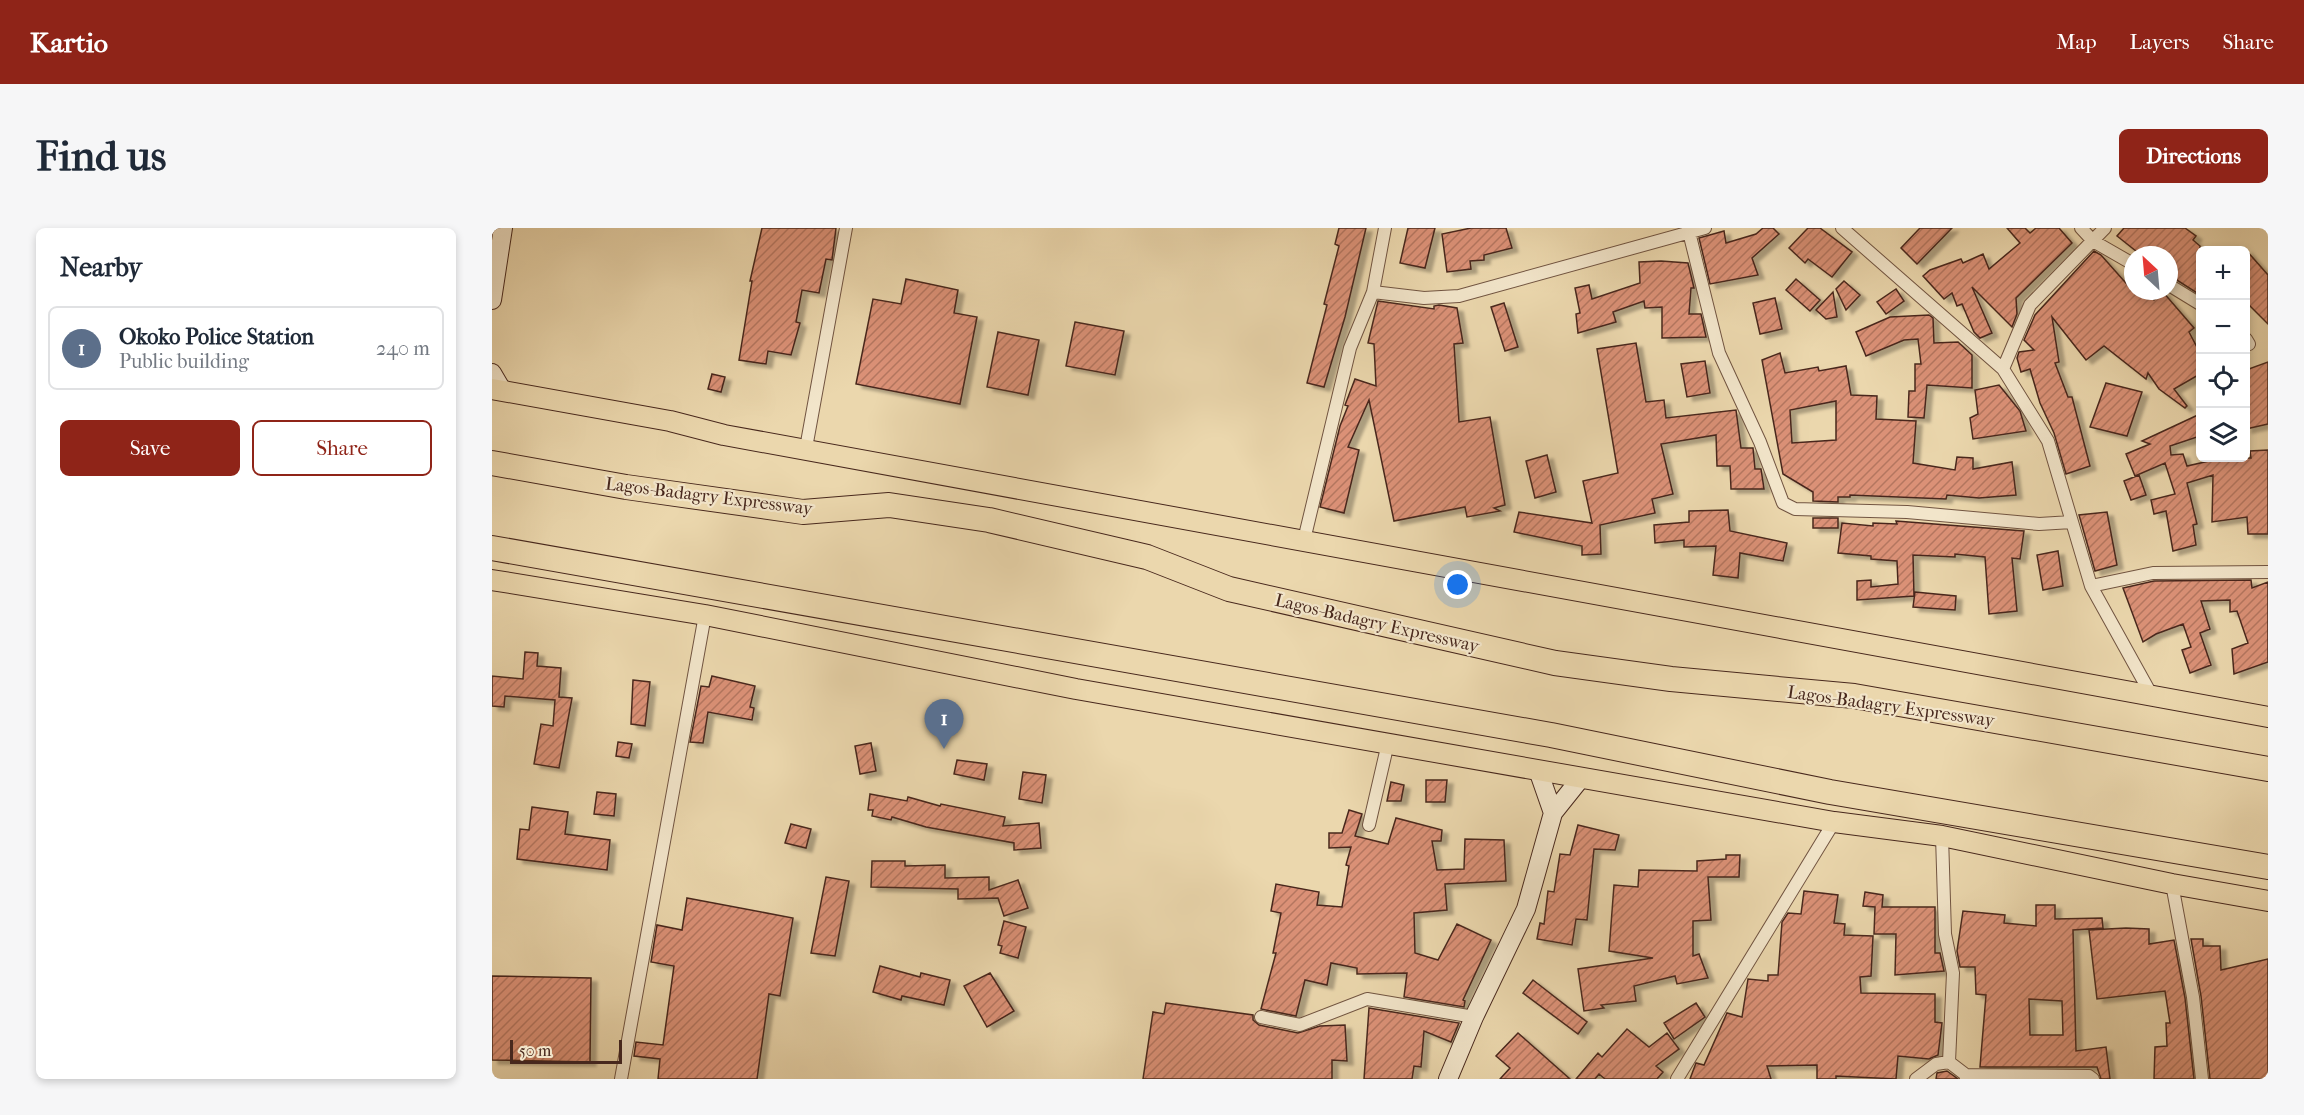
<!DOCTYPE html>
<html lang="en">
<head>
<meta charset="utf-8">
<style>
	body { margin:0; font-family:"IM FELL French Canon",serif; background:#f6f6f7; color:#1f2937 }
	.controls { position:absolute; right:18px; top:18px; display:grid; overflow:hidden; border-radius:9px; box-shadow:0 3px 9px #0003 }
	.controls button { width:54px; height:54px; display:grid; place-items:center; padding:0; border:0; border-bottom:2px solid #e0e1e3; background:#fff; color:#1f2937; font:30px sans-serif }
	.compass { position:absolute; left:1632px; top:18px; width:54px; height:54px; border-radius:50%; background:#fff; box-shadow:0 3px 9px #0003; rotate:334deg }
	.scale { position:absolute; left:18px; bottom:15px; width:112px; box-sizing:border-box; padding-left:6px; border:3px solid #48281d; border-top:0; font-size:16px; line-height:21px; white-space:nowrap; color:#48281d; -webkit-text-stroke:4px #f2e5ca; paint-order:stroke }
	.you { position:absolute; left:966px; top:357px; width:21px; height:21px; margin:-15px; border:4px solid #fff; border-radius:50%; background:#1a73e8; box-shadow:0 0 0 9px #1a73e833 }
	.badge { display:grid; place-items:center; width:39px; height:39px; border-radius:50%; background:#8f2418; color:#fff; font-size:20px; font-weight:700 }
	.pin { position:absolute; translate:-50% -50px; filter:drop-shadow(0 2px 3px #0008) }
	.pin::after { content:''; position:absolute; top:32px; width:21px; height:18px; background:inherit; clip-path:polygon(0 0,100% 0,50% 100%) }
	.list { margin:0; padding:0; list-style:none }
	h2 { display:flex; justify-content:space-between; align-items:center; height:78px; margin:0; padding:0 24px; font-size:26px }
	h2 small { font-size:20px; font-weight:400; color:#747a83 }
	.list li { display:grid; grid-template-columns:39px 1fr auto; gap:18px; align-items:center; box-sizing:border-box; height:84px; margin:0 12px 12px; padding:0 12px; border:2px solid #e0e1e3; border-radius:9px }
	.list b { display:block; font-size:22px; white-space:nowrap }
	.list p { margin:0; font-size:20px; white-space:nowrap; color:#747a83 }
	.list em { font-size:20px; font-style:normal; color:#747a83 }
	.actions { display:flex; gap:12px; padding:18px 24px }
	.actions a { flex:1; padding:14px 0; border:2px solid #8f2418; border-radius:9px; text-align:center; font-size:21px; color:#8f2418 }
	.actions .main { background:#8f2418; color:#fff }
	.icon { flex:none; width:33px; height:33px; fill:none; stroke:currentColor; stroke-width:2; stroke-linecap:round; stroke-linejoin:round }
	.map { position:relative; flex:none; width:1776px; height:851px; overflow:hidden; border-radius:9px }
	header { display:flex; align-items:center; gap:36px; box-sizing:border-box; height:84px; padding:0 30px; background:#8f2418; color:#fff }
	header strong { font-size:28px }
	nav { display:flex; gap:33px; margin-inline-start:auto; font-size:21px }
	.intro { display:flex; align-items:center; justify-content:space-between; box-sizing:border-box; height:144px; padding:0 36px }
	h1 { margin:0; font-size:42px }
	.button { padding:15px 27px; border-radius:9px; background:#8f2418; color:#fff; font-size:21px; font-weight:700 }
	main { display:flex; gap:36px; padding:0 36px }
	aside { flex:1; background:#fff; border-radius:9px; box-shadow:0 3px 9px #0003 }
	.map>svg:first-child { display:block }
</style>
</head>
<body>
<header>
<strong>Kartio</strong>
<nav><a>Map</a><a>Layers</a><a>Share</a></nav>
</header>
<div class="intro"><h1>Find us</h1><a class="button">Directions</a></div>
<main>
<aside>
<h2>Nearby<small></small></h2>
<ul class="list">
<li><span class="badge" style="background:#5c6f8a">1</span><div><b>Okoko Police Station</b><p>Public building</p></div><em>240 m</em></li>
</ul>
<div class="actions"><a class="main">Save</a><a>Share</a></div>
</aside>
<div class="map">
<svg width="1776" height="851" viewBox="0 0 1776 851">
	<defs>
		<pattern id="building-hatch" width="6" height="6" patternUnits="userSpaceOnUse" patternTransform="scale(1.5)"><rect width="6" height="6" fill="#db9177"/><path d="M-1 1l2-2M0 6l6-6M5 7l2-2" fill="none" stroke="#b47661"/></pattern>
		<filter id="shadow"><feDropShadow dx="6" dy="4" stdDeviation="1.5" flood-color="#0004"/></filter>
	</defs>
	<rect width="100%" height="100%" fill="#ebd7ad"/>
	<filter id="stains"><feTurbulence type="fractalNoise" baseFrequency=".00333" numOctaves="4"/><feColorMatrix values="0 0 0 0 .2 0 0 0 0 .09 0 0 0 0 .02 0 0 0 .5 -.17"/></filter>
	<radialGradient id="worn" r=".72"><stop offset=".6" stop-color="#630" stop-opacity="0"/><stop offset="1" stop-color="#630" stop-opacity=".3"/></radialGradient>
	<!-- building -->
	<path fill="url(#building-hatch)" stroke="#48281d" stroke-width="1.5" fill-rule="evenodd" filter="url(#shadow)" d="M270,0h74l-4,32 -6,-1 -7,34 -17,-3 -6,32 4,1 -9,32 -23,-4 -2,13 -27,-4 13,-79h-2z
		M847,0h27l-21,89 -21,70 -17,-4 20,-78 -3,-1 15,-58 -4,-2z
		M916,0h27l-10,40 -25,-5z
		M979,0h35l6,20 -28,7v5l-14,1 1,8 -24,3 -5,-38z
		M1271,0h10l6,6 -27,24 6,17 -48,9 -11,-46 25,-7 2,12 30,-9z
		M1316,0h12l32,24 -20,25 -24,-18 -3,4 -16,-15z
		M1428,0h32l-35,36 -16,-16z
		M1515,0h18l5,5 6,-5h23l13,15 -56,55 1,16 -5,13 -40,-40 20,46 -12,5 -6,-6 -12,-28 -5,2 -5,-13 -8,6 -21,-23 7,-6 31,-11 2,4 20,-9 6,15 31,-26z
		M1632,0h61l11,8 -3,4 7,6v42l-3,5 -28,-18v-20h-28l-24,-19z
		M1754,22l22,25v49l-22,-22z
		M1602,23l7,4 32,36h13l8,9 9,-8 31,36 -5,4 11,21v21l-26,15 13,17 -2,2 -26,-19 -11,-16 -2,6 -42,-33 -18,14 -34,-43 7,45 -4,1 13,34h4l18,69 -24,8 -12,-41 -14,-30 -10,-34 -9,3 -4,-14 2,-6 15,-2 -10,-10 11,-25z
		M1169,33l27,2 6,25h-3l-2,26h12l5,23 -44,1v-31l-17,1 -1,-7 -31,11 3,10 -38,11 -2,-19 4,-1 -5,-25 14,-3 3,14 48,-16 -1,-21z
		M414,51l52,11 -4,23 23,4 -17,87 -104,-20 17,-85 28,5z
		M1304,51l24,21 -10,11 -24,-21z
		M1352,53l16,14 -14,15 -10,-21z
		M1404,61l8,12 -18,13 -9,-12z
		M1341,64l4,25 -11,2 -10,-9z
		M1283,70l7,31 -22,5 -7,-31z
		M886,73l56,8v-3l5,-1 18,3 6,35 -9,1 5,78 31,-5 15,88 -11,3 6,3 -33,6 -2,-10 -71,14 -25,-121 -21,47 11,3 -15,63 -24,-6 20,-81 8,-20 -3,-1 10,-26 21,7 -2,-42 -6,-1z
		M1012,75l14,44 -13,4 -14,-44z
		M1437,87l4,3 1,25 24,-1 14,13v33l-45,-3 -3,33 -16,-1 1,-26h6v-27h6l-3,-25 -14,1 -38,16 -10,-24 34,-15z
		M583,94l49,9 -9,44 -49,-9z
		M506,104l41,8 -11,55 -41,-8z
		M1144,115l10,59 18,-2 2,18 70,-8 5,38h12l2,21h6l3,20h-33l-1,-23h-13l-1,-31 -55,9 12,50 -21,5 3,14 -55,12 1,29 -19,1v-9l-68,-14 5,-20 73,11 -9,-42 35,-8 -21,-124z
		M1288,125l5,20 33,-6 1,4 27,-5 5,29 26,1 -1,23 40,2 -3,42 42,7 2,-13 16,1v11l39,-7 4,33 -37,3 -32,-3 -1,4 -96,-4v2h-12v5l-25,-1v-9l-30,-18 -21,-114zM1344,173v39l-44,3 -2,-33z
		M1213,133l5,32 -23,4 -6,-33z
		M1776,134v62l-22,5v-59z
		M220,146l13,3 -4,15 -13,-3z
		M1614,155l36,9 -15,44 -37,-9z
		M1507,157l21,26 6,20 -53,8 -3,-21 8,-4 -3,-24z
		M1708,186v22l-30,10 1,9 12,-1 4,12 35,-8h29l-1,-7 18,-1v84h-20l-1,-17 -35,5 1,-47 -26,8 10,41 -4,1 3,20 -23,6 -7,-40 -12,3 -3,-14 24,-6 -10,-31 -30,13 -9,-22 24,-10 -8,-3z
		M1055,227l9,37 -21,6 -9,-37z
		M1647,247l7,20 -15,5 -7,-19z
		M1236,282l2,21 57,12 -4,18 -43,-8 -2,25 -25,-3 3,-29 -32,1v-7l-29,3 -1,-18 35,-3v-11z
		M1615,284l10,53 -22,6 -16,-56z
		M1321,290h25v10h-25z
		M1404,293l128,10 -4,28 -8,-1 5,53 -28,3 -4,-57 -30,-3v3l-42,-2 1,41 -57,4v-19l14,-1v7l27,-3 -1,-23 -26,-2v-3l-33,-3 4,-30 31,3v-3l24,1z
		M1566,323l5,35 -20,4 -6,-35z
		M1759,352l1,8 16,-6v80l-34,12 -2,-25 16,-6 -11,-32 -7,1v-12l-29,1 9,28 -10,4 11,32 -21,8 -8,-23 9,-3 -8,-23 -27,10 -13,8 -20,-54 31,-7z
		M1423,364l41,4 -1,14 -42,-3z
		M33,424l13,1 -1,13 24,2 -2,29 13,1 -13,70 -25,-4 7,-40 12,2 2,-26 -50,-4 -1,11 -12,-1v-30l31,3z
		M220,448l43,10 -5,21 4,1 -2,12 -44,-8 -5,31 -13,-1 11,-56 8,1z
		M141,452l17,2 -5,44 -14,-2z
		M126,514l14,2 -3,14 -13,-2z
		M379,515l5,28 -16,3 -5,-28z
		M465,532l30,4 -3,16 -30,-6z
		M531,544l23,3 -4,28 -23,-4z
		M934,552h21l-2,22h-19z
		M899,554l13,3 -3,16h-14z
		M105,564l19,2 -2,22 -20,-2z
		M378,566l37,7 1,-4 32,9 1,-2 64,13 -2,9 36,-3 2,25 -27,2v-7l-88,-16 -34,-10 -1,3 -19,-4 1,-6h-5z
		M40,579l36,5 -3,22 45,6 -3,30 -90,-11 3,-30 9,1z
		M857,582l13,4 -7,22 33,8 8,-26 46,12 -1,11h-9l5,29 27,-1 1,-30 39,1 2,41 -61,3 2,26 -33,3 1,40 23,7 19,-36 34,16 -28,60 2,1 -1,6 -60,-10 3,-24 -50,1v-6l-26,-5 -4,22 -22,-5 -9,36 -35,-7 15,-56h-3l8,-40 -10,-2 5,-27 43,8 -2,13 25,2 7,-41 -3,-1 5,-18 -22,1v-15h13z
		M299,596l20,5 -5,19 -21,-5z
		M1086,597l41,10 -4,15 -21,-1 -7,71 -11,-1 -4,26 -35,-6 3,-16 4,1 4,-33 6,1 6,-38 10,1z
		M1234,627h14l-1,22h-31l3,43 -18,1v35l6,-2 9,24 -31,6 -2,-8 -41,10 2,15 -35,4 3,3 -20,3 -6,-42 75,-11 -44,-7 5,-66 24,2 1,-17 58,1v-10l29,-2z
		M380,633h33v5l40,-1v13l44,-1v13l29,-10 10,28 -24,8 -6,-18 -40,1v-10l-87,-2z
		M334,649l23,4 -14,75 -24,-3z
		M1312,663l34,4 -4,28 11,1 -1,11 29,1 -2,40 -11,1 1,16 74,1v28l7,1 -4,32 -9,4 -31,-3 -2,23 -60,-3v3h-19v-14l-50,1 4,13h-81l6,-16 8,2 23,-52 15,4 6,-38 20,2v-6h10l4,-53 6,-9 13,1z
		M1373,664l18,3 -1,12h53v46h5l4,18 -49,4 1,-41h-22l1,-27 -12,-1z
		M195,670l106,20 -13,78 -11,-2 -12,85h-99l2,-20 -26,-3 2,-14 27,3 11,-79 -23,-4 6,-37 25,5z
		M1544,677h19v14l47,-1 1,10 -30,2 3,121 30,-4 4,32h-9l-4,-12h-117l6,-72 -10,-1 -1,-27h-15l-3,-16 6,-40 42,4 -1,8 32,3zM1537,771l33,2 1,34h-33z
		M512,693l22,6 -8,31 -18,-5 2,-7 -4,-1z
		M1634,700l23,1v15l25,-4 11,58 9,81h-40l1,-32 12,-1 -1,-23h4l-5,-32 -68,8 -8,-69z
		M1699,711h12v7h17l1,24 47,-11v120h-58l-9,-83z
		M388,738l40,11 1,-4 29,7 -6,25 -42,-9 -1,4 -28,-8z
		M498,745l24,38 -27,16 -23,-41z
		M0,748l99,2 -1,84 -98,-2z
		M1041,752l54,42 -9,12 -55,-41z
		M674,775l87,12v5l6,5 39,8 22,-7 25,-1 2,36 -15,-1v19h-189l10,-67 11,2z
		M1204,775l9,14 -31,22 -10,-16z
		M877,780l90,15 -8,19 -27,-11 -3,36 -7,-1 -2,13h-48z
		M1135,801l22,18 18,-14 12,16 -23,17 7,6 -6,7h-52l-6,-5 -4,5h-19l22,-26 4,4z
		M1026,805l52,46h-70l10,-11 -14,-12z
		M1455,843l11,8h-22l1,-6z"/>
	<g fill="none" stroke-linecap="round" stroke-linejoin="round">
		<!-- street casing -->
		<g stroke="#715441" stroke-width="14">
			<path id="street" d="M1196,0l31,125 41,89 23,61 12,6 112,3 132,12 33,-2
				M1350,0l161,141 45,72 43,145 61,110
				M1589,0l12,13 40,23
				M1677,57l31,19
				M881,64l51,6 35,-2 246,-68
				M1754,111l3,5
				M1511,141l27,-64 75,-77
				M314,220l40,-220
				M812,312l46,-192 23,-56 12,-64
				M1599,358l62,-13 115,-1
				M877,597l19,-82
				M1450,608l3,98 8,39 -4,89 17,13v4
				M1680,656l21,113 9,82
				M769,789l39,8 67,-26 107,18
				M1474,847l123,1 4,3
				M129,851l84,-464
				M1185,851l157,-257
				M1424,851l20,-15 13,-2"/>
		</g>
		<!-- secondary casing -->
		<g stroke="#48281d" stroke-width="20">
			<path id="secondary" d="M0,72l11,-72
				M0,145l10,17
				M1046,542l15,43
				M956,851l26,-62 52,-108 27,-96 28,-35"/>
		</g>
		<!-- primary casing -->
		<g stroke="#48281d" stroke-width="22">
			<path id="primary" d="M0,161l178,32 54,14 1544,282
				M0,352l213,35 371,74 758,133 108,14 230,48 96,17"/>
		</g>
		<!-- highway casing -->
		<g stroke="#48281d" stroke-width="26">
			<path id="highway" d="M0,235l134,24 177,25 86,-7 100,15 158,37 82,32 326,74 116,16 183,17 414,73
				M0,320l1059,187 279,57 438,75"/>
		</g>
		<!-- street -->
		<use href="#street" stroke="#f2e5ca" stroke-width="12"/>
		<!-- secondary -->
		<use href="#secondary" stroke="#f2e5ca" stroke-width="18"/>
		<!-- primary -->
		<use href="#primary" stroke="#ebd7ad" stroke-width="20"/>
		<!-- highway -->
		<use href="#highway" stroke="#ebd7ad" stroke-width="24"/>
	</g>
	<g text-anchor="middle" stroke-width="4.5" stroke-linejoin="round" paint-order="stroke">
		<!-- street labels -->
		<g font-size="18" fill="#48281d" stroke="#f2e5ca">
			<text transform="translate(217 268) rotate(7)" y="6">Lagos-Badagry Expressway</text>
			<text transform="translate(885 395) rotate(13)" y="6">Lagos-Badagry Expressway</text>
			<text transform="translate(1399 478) rotate(8)" y="6">Lagos-Badagry Expressway</text>
		</g>
	</g>
	<rect width="100%" height="100%" filter="url(#stains)"/>
	<rect width="100%" height="100%" fill="url(#worn)"/>
</svg>
<div class="controls">
<button>+</button>
<button>−</button>
<button><svg class="icon" aria-label="locate" viewBox="0 0 24 24"><circle cx="12" cy="12" r="6"/><path d="M12 2v4M12 18v4M2 12h4M18 12h4"/></svg></button>
<button><svg class="icon" aria-label="layers" viewBox="0 0 24 24"><path d="M12 4l9 5-9 5-9-5zM3 14l9 5 9-5"/></svg></button>
</div>
<svg class="compass" viewBox="-18 -18 36 36"><path d="M0-13l5 13h-10z" fill="#e53935"/><path d="M0 13l5-13h-10z" fill="#747a83"/></svg>
<div class="scale">50 m</div>
<div class="you"></div>
<div class="pin badge" style="left:452px;top:521px;background:#5c6f8a">1</div>
</div>
</main>
</body>
</html>
